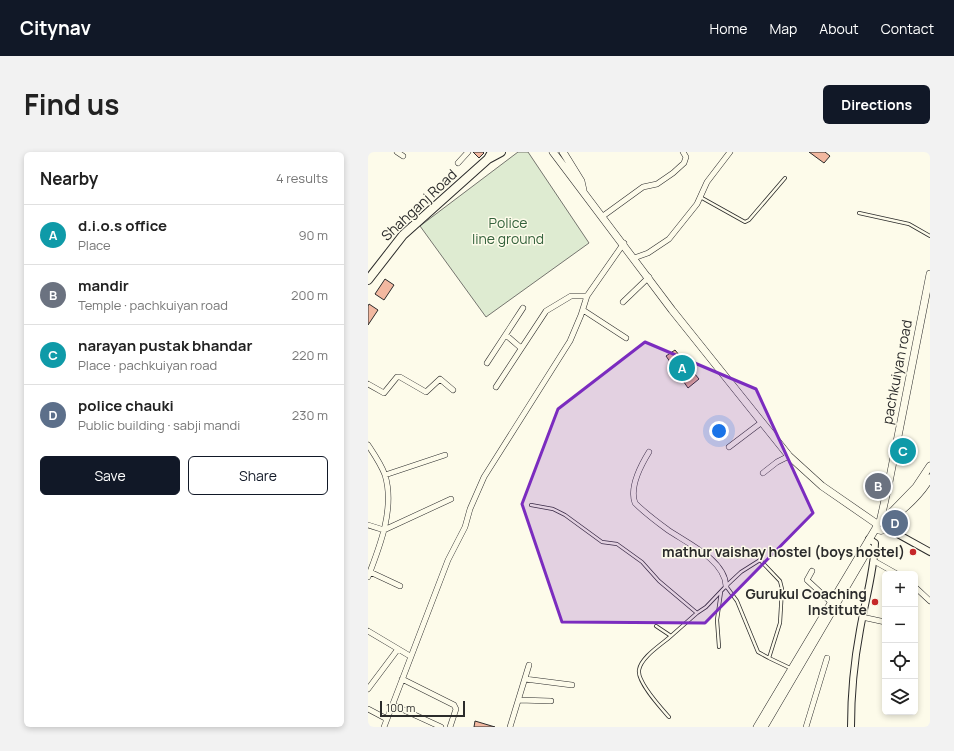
<!DOCTYPE html>
<html lang="en">
<head>
<meta charset="utf-8">
<style>
	body { margin:0; font-family:Manrope,sans-serif; background:#f2f2f2; color:#222 }
	.controls { position:absolute; right:12px; bottom:12px; display:grid; overflow:hidden; border-radius:6px; box-shadow:0 2px 6px #0003 }
	.controls button { width:36px; height:36px; display:grid; place-items:center; padding:0; border:0; border-bottom:1px solid #e0e0e0; background:#fff; color:#222; font:20px sans-serif }
	.scale { position:absolute; left:12px; bottom:10px; width:85px; box-sizing:border-box; padding-left:4px; border:2px solid #2b2b2b; border-top:0; font-size:11px; line-height:14px; white-space:nowrap; color:#2b2b2b; -webkit-text-stroke:3px #fdfbea; paint-order:stroke }
	.you { position:absolute; left:351px; top:279px; width:14px; height:14px; margin:-10px; border:3px solid #fff; border-radius:50%; background:#1a73e8; box-shadow:0 0 0 6px #1a73e833 }
	.badge { display:grid; place-items:center; width:26px; height:26px; border-radius:50%; background:#111827; color:#fff; font-size:13px; font-weight:700 }
	.pin { position:absolute; translate:-50% -50%; border:2px solid #fff; box-shadow:0 1px 4px #0006 }
	.list { margin:0; padding:0; list-style:none }
	h2 { display:flex; justify-content:space-between; align-items:center; height:52px; margin:0; padding:0 16px; font-size:17px }
	h2 small { font-size:13px; font-weight:400; color:#767676 }
	.list li { display:grid; grid-template-columns:26px 1fr auto; gap:12px; align-items:center; box-sizing:border-box; height:60px; padding:0 16px; border-top:1px solid #e0e0e0 }
	.list b { display:block; font-size:15px; white-space:nowrap }
	.list p { margin:0; font-size:13px; white-space:nowrap; color:#767676 }
	.list em { font-size:13px; font-style:normal; color:#767676 }
	.actions { display:flex; gap:8px; padding:12px 16px }
	.actions a { flex:1; padding:9px 0; border:1px solid #111827; border-radius:6px; text-align:center; font-size:14px; color:#111827 }
	.actions .main { background:#111827; color:#fff }
	.icon { flex:none; width:22px; height:22px; fill:none; stroke:currentColor; stroke-width:2; stroke-linecap:round; stroke-linejoin:round }
	.map { position:relative; flex:none; width:562px; height:575px; overflow:hidden; border-radius:6px }
	header { display:flex; align-items:center; gap:24px; box-sizing:border-box; height:56px; padding:0 20px; background:#111827; color:#fff }
	header strong { font-size:19px }
	nav { display:flex; gap:22px; margin-inline-start:auto; font-size:14px }
	.intro { display:flex; align-items:center; justify-content:space-between; box-sizing:border-box; height:96px; padding:0 24px }
	h1 { margin:0; font-size:28px }
	.button { padding:10px 18px; border-radius:6px; background:#111827; color:#fff; font-size:14px; font-weight:700 }
	main { display:flex; gap:24px; padding:0 24px }
	aside { flex:1; background:#fff; border-radius:6px; box-shadow:0 2px 6px #0003 }
	.map>svg:first-child { display:block }
</style>
</head>
<body>
<header>
<strong>Citynav</strong>
<nav><a>Home</a><a>Map</a><a>About</a><a>Contact</a></nav>
</header>
<div class="intro"><h1>Find us</h1><a class="button">Directions</a></div>
<main>
<aside>
<h2>Nearby<small>4 results</small></h2>
<ul class="list">
<li><span class="badge" style="background:#0f9aa8">A</span><div><b>d.i.o.s office</b><p>Place</p></div><em>90 m</em></li>
<li><span class="badge" style="background:#6b7280">B</span><div><b>mandir</b><p>Temple · pachkuiyan road</p></div><em>200 m</em></li>
<li><span class="badge" style="background:#0f9aa8">C</span><div><b>narayan pustak bhandar</b><p>Place · pachkuiyan road</p></div><em>220 m</em></li>
<li><span class="badge" style="background:#5c6f8a">D</span><div><b>police chauki</b><p>Public building · sabji mandi</p></div><em>230 m</em></li>
</ul>
<div class="actions"><a class="main">Save</a><a>Share</a></div>
</aside>
<div class="map">
<svg width="562" height="575" viewBox="0 0 562 575">
	<rect width="100%" height="100%" fill="#fdfbea"/>
	<!-- green -->
	<path fill="#deebd1" stroke="#74746e" d="M150,0h10l61,91 -103,74 -66,-91z"/>
	<!-- building -->
	<path fill="#f2b8a0" stroke="#2b2b2b" d="M105,0h10l1,1 -5,5z
		M441,0h16l5,4 -6,7z
		M17,127l9,6 -10,15 -9,-6z
		M1,152l9,6 -10,15v-19z
		M307,198l24,29 -11,9 -22,-32z
		M534,294l5,2 -2,7h-5z
		M515,331l-1,8 -9,-2 2,-5z
		M107,569l20,6h-21z"/>
	<g fill="none" stroke-linecap="round" stroke-linejoin="round">
		<!-- service casing -->
		<g stroke="#2b2b2b" stroke-width="4">
			<path id="service" d="M334,46l43,24 4,-2 36,-42
				M491,61l50,11 21,12
				M163,353l22,4 12,6 37,27 15,2 25,18 17,19 38,32 9,-6 20,-21 11,15 21,51 11,6
				M358,434l15,-14 19,-12 20,21 2,8 -2,34 -11,35 21,10
				M288,474l15,10 26,-23
				M351,495l-2,-27 4,-28
				M301,565c-8,-9 -32,-35 -30,-47 2,-13 22,-25 32,-34"/>
		</g>
		<!-- minor casing -->
		<g stroke="#2b2b2b" stroke-width="6">
			<path id="minor" d="M29,0l6,4
				M90,11l10,-11
				M235,64l40,-29 14,-3 16,-11 11,-10 2,-6 -3,-5
				M266,106l14,-5 21,-14 28,-35 10,-22 23,-30
				M255,150l26,-25
				M215,158l43,28
				M138,183l15,13
				M119,211l36,-55
				M0,232l16,9 13,-16h3l26,15 14,-13 13,11
				M128,235l50,-76 25,-15h16
				M0,293c6,9 13,19 17,30 10,33 -5,71 -17,102
				M361,295l33,-25
				M281,300c-8,13 -20,35 -14,51 10,10 22,19 33,27 19,13 57,30 58,56
				M395,321l14,-11 12,-6
				M17,323l60,-20
				M0,373l16,5 67,-31
				M506,409l23,13
				M444,419l-5,9 26,24
				M2,420l30,14
				M547,435l15,14
				M494,465l23,5
				M0,479l42,25
				M34,527l52,26 2,4 -6,18
				M157,527l47,6
				M0,537l30,-40
				M151,548l32,1
				M25,553l48,22
				M0,557l19,10
				M16,575l64,-167 17,-33 5,-18 14,-32 86,-136 11,-26 6,-19 37,-53
				M142,575l19,-62
				M438,575l21,-69"/>
		</g>
		<!-- tertiary casing -->
		<g stroke="#2b2b2b" stroke-width="8">
			<path id="tertiary" d="M517,375l45,25
				M483,575c0,-32 3,-65 9,-97 5,-29 14,-58 15,-87l-6,-4"/>
		</g>
		<!-- secondary casing -->
		<g stroke="#2b2b2b" stroke-width="8">
			<path id="secondary" d="M185,0l119,158 117,146 33,30 55,38
				M195,0l18,29 2,9
				M508.5 374a4.5 4.5 0 1 1 9 0a4.5 4.5 0 1 1-9 0Z
				M512,370l9,-40 41,-208
				M514,370l34,-35 14,-21
				M517,372c16,-12 35,-28 45,-46
				M389,575l119,-199
				M396,575l105,-179"/>
		</g>
		<!-- primary casing -->
		<g stroke="#2b2b2b" stroke-width="10">
			<path id="primary" d="M120,7l13,-7
				M0,128l35,-45 85,-76 4,-7"/>
		</g>
		<!-- service -->
		<use href="#service" stroke="#fdfbea" stroke-width="2.5"/>
		<!-- minor -->
		<use href="#minor" stroke="#fdfbea" stroke-width="5"/>
		<!-- tertiary -->
		<use href="#tertiary" stroke="#fdfbea" stroke-width="6"/>
		<!-- secondary -->
		<use href="#secondary" stroke="#fdfbea" stroke-width="7"/>
		<!-- primary -->
		<use href="#primary" stroke="#fdfbea" stroke-width="8"/>
	</g>
	<!-- marked area -->
	<path fill="#7b2cbf" fill-opacity="0.2" stroke="#7b2cbf" stroke-width="3" stroke-linejoin="round" d="M277,190l111,47 57,124 -108,110 -143,-1 -40,-118 36,-95z"/>
	<!-- markers -->
	<g fill="#c62828" stroke="#fdfbea" stroke-width="1.5">
		<circle cx="545" cy="400" r="4"/>
		<circle cx="507" cy="450" r="4"/>
	</g>
	<g text-anchor="middle" stroke-width="3" stroke-linejoin="round" paint-order="stroke">
		<!-- street labels -->
		<g font-size="14" fill="#2b2b2b" stroke="#fdfbea">
			<text transform="translate(51 53) rotate(-43)" y="5">Shahganj Road</text>
			<text transform="translate(529 220) rotate(-79)" y="5">pachkuiyan road</text>
		</g>
		<!-- park labels -->
		<g font-size="14" fill="#34623c" stroke="#fdfbea">
			<text x="140" y="76">Police<tspan x="140" dy="16">line ground</tspan></text>
		</g>
		<!-- poi labels -->
		<g font-size="14" font-weight="bold" fill="#2b2b2b" stroke="#fdfbea" text-anchor="end">
			<text x="537" y="405">mathur vaishay hostel (boys hostel)</text>
			<text x="499" y="447">Gurukul Coaching<tspan x="499" dy="16">Institute</tspan></text>
		</g>
	</g>
</svg>
<div class="controls">
<button>+</button>
<button>−</button>
<button><svg class="icon" aria-label="locate" viewBox="0 0 24 24"><circle cx="12" cy="12" r="6"/><path d="M12 2v4M12 18v4M2 12h4M18 12h4"/></svg></button>
<button><svg class="icon" aria-label="layers" viewBox="0 0 24 24"><path d="M12 4l9 5-9 5-9-5zM3 14l9 5 9-5"/></svg></button>
</div>
<div class="scale">100 m</div>
<div class="you"></div>
<div class="pin badge" style="left:314px;top:216px;background:#0f9aa8">A</div>
<div class="pin badge" style="left:510px;top:334px;background:#6b7280">B</div>
<div class="pin badge" style="left:535px;top:299px;background:#0f9aa8">C</div>
<div class="pin badge" style="left:527px;top:371px;background:#5c6f8a">D</div>
</div>
</main>
</body>
</html>
